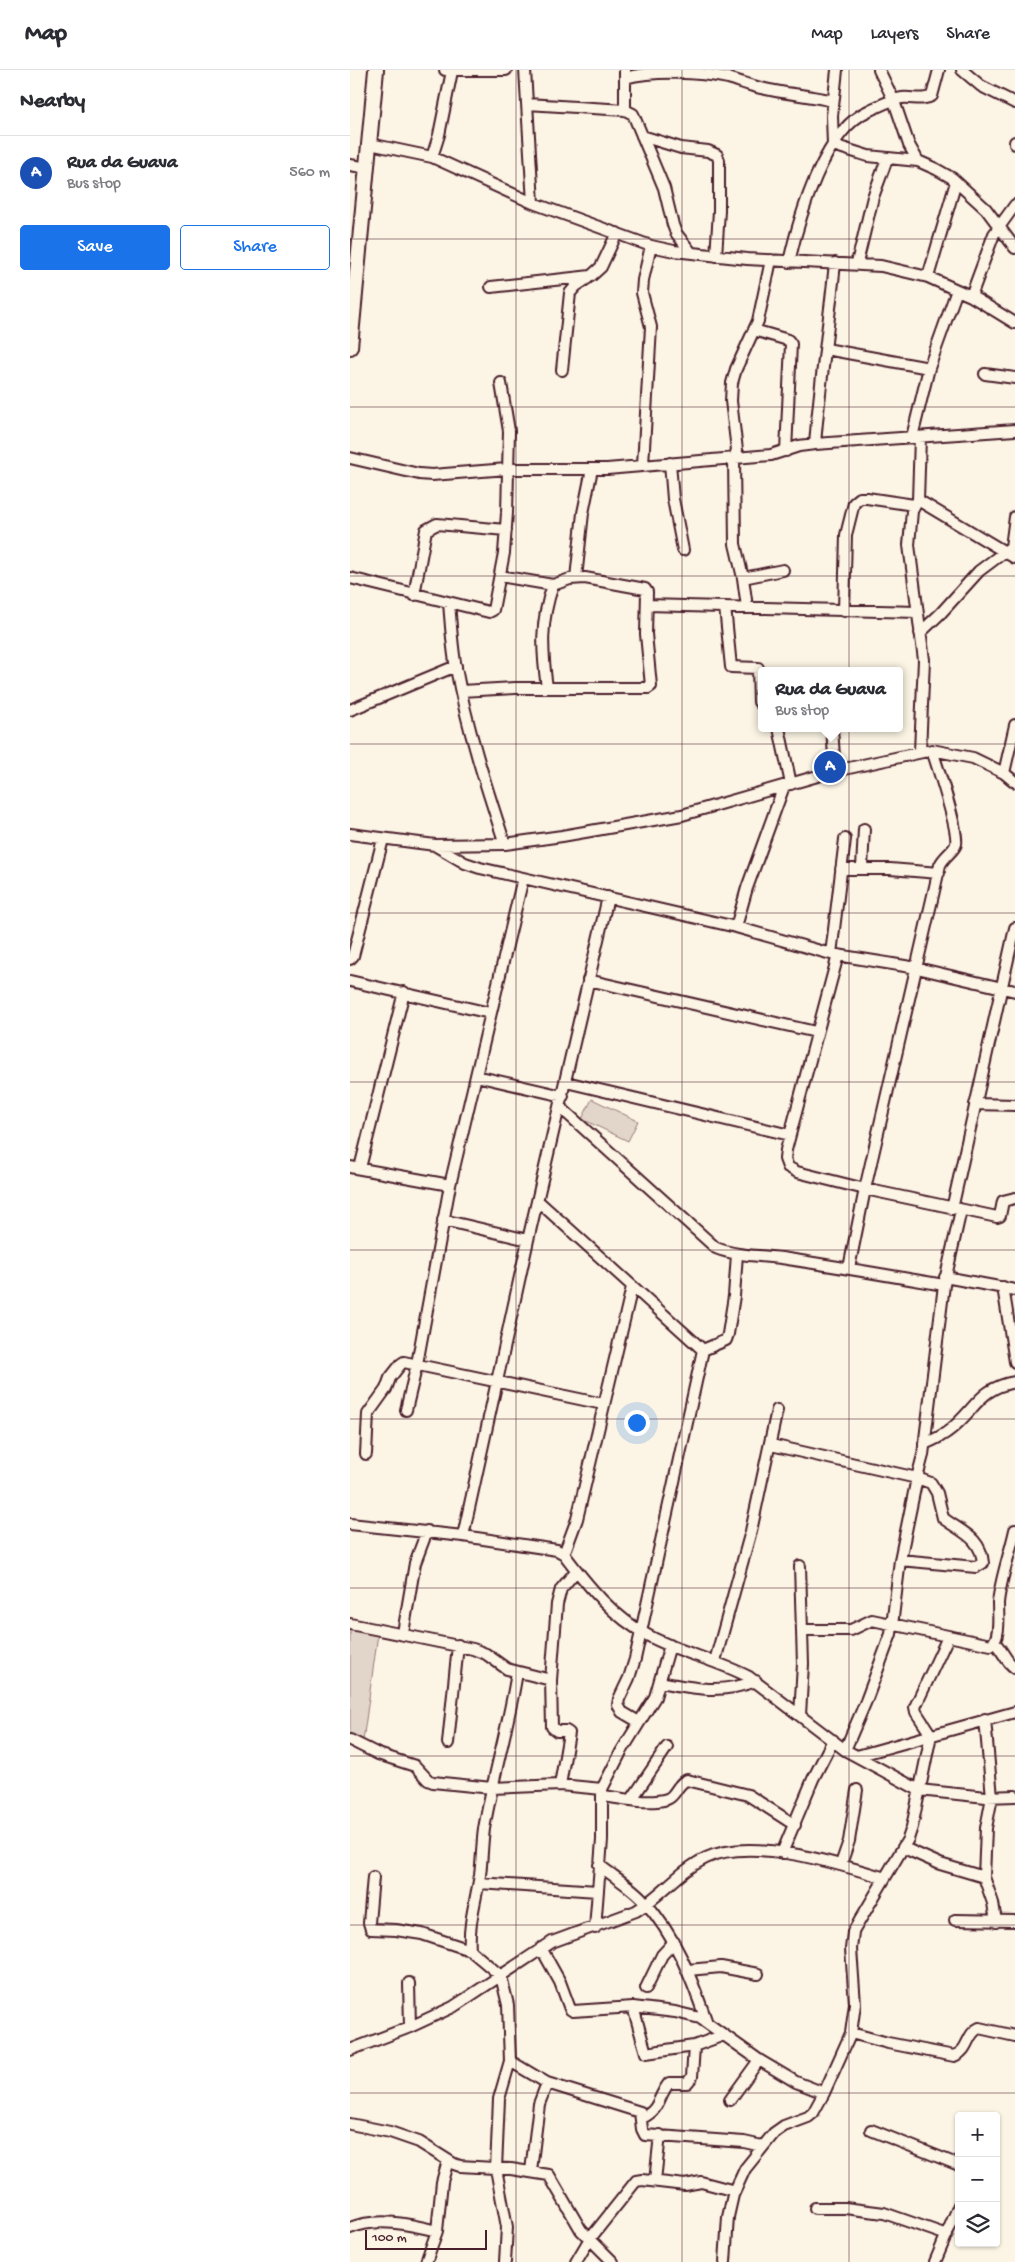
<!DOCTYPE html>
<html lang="en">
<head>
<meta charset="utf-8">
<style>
	body { margin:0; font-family:"Gochi Hand",sans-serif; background:#f2f2f3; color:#2b2b33 }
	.controls { position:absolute; right:15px; bottom:15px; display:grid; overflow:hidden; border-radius:5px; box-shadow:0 1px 4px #0004 }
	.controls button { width:45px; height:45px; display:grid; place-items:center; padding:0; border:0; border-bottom:1px solid #e1e1e2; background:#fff; color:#2b2b33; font:25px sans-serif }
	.scale { position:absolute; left:15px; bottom:12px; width:122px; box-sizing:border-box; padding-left:5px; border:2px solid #4a1f2b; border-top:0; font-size:14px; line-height:18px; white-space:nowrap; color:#4a1f2b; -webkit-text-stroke:4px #fcf5e5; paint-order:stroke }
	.you { position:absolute; left:286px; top:1352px; width:18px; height:18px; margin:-12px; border:4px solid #fff; border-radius:50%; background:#1a73e8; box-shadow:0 0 0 8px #1a73e833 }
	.badge { display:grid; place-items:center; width:32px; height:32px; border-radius:50%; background:#1a73e8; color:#fff; font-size:16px; font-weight:700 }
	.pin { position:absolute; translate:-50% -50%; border:2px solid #fff; box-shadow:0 1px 5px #0006 }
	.popup { position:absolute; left:408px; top:597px; width:145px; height:65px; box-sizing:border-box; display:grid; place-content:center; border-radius:5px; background:#fff; filter:drop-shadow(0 1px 4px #0005); font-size:16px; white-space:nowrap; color:#7c7c81 }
	.popup b { font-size:19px; color:#2b2b33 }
	.popup::after { content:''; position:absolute; left:50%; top:100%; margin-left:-10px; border:10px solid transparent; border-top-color:#fff }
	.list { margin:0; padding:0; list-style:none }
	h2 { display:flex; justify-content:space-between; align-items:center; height:65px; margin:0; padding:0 20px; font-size:21px }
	h2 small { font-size:16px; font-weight:400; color:#7c7c81 }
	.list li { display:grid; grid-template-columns:32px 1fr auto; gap:15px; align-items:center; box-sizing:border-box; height:75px; padding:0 20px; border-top:1px solid #e1e1e2 }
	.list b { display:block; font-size:19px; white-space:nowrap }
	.list p { margin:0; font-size:16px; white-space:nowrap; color:#7c7c81 }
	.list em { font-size:16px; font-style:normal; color:#7c7c81 }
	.actions { display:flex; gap:10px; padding:15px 20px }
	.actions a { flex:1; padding:11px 0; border:1px solid #1a73e8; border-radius:5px; text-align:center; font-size:18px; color:#1a73e8 }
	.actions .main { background:#1a73e8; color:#fff }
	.icon { flex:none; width:28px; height:28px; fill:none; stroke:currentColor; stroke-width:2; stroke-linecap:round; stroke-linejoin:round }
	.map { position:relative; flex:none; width:665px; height:2192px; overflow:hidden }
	header { display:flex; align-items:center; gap:30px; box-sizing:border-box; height:70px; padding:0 25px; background:#fff; border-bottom:1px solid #e1e1e2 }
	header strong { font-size:24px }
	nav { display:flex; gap:28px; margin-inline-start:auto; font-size:18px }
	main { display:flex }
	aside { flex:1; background:#fff }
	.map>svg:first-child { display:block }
</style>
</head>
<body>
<header>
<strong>Map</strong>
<nav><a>Map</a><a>Layers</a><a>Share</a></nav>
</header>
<main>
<aside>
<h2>Nearby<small></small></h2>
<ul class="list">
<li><span class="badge" style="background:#1a4fb4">A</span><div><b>Rua da Guava</b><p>Bus stop</p></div><em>560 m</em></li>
</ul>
<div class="actions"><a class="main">Save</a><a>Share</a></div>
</aside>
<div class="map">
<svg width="665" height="2192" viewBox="0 0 665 2192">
	<rect width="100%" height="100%" fill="#fcf5e5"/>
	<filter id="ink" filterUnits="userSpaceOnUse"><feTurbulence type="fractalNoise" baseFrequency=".02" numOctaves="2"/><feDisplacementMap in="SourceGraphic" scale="10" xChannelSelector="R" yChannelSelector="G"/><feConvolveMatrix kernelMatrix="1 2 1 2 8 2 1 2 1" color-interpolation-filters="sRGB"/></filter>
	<g filter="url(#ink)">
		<!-- green -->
		<path fill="#e2d5ca" stroke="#967a7a" d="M242,1029l46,22 -10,20 -46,-22z
			M0,1558l28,6 -15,107 -13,-3z"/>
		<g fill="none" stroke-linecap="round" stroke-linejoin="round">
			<!-- minor casing -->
			<g stroke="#4a1f2b" stroke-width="14">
				<path id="minor" d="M95,0h61
					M175,0l8,133
					M275,0v40
					M487,0l-5,46 1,29 35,11 50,5 18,8 16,9 34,31 29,39
					M529,0l15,31 15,44 9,16
					M612,0l19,16 34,17
					M275,8c28,-8 74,-6 103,0 11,3 22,8 33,10 24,6 48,7 72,13
					M177,34l98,6 8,4 31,74 9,37 3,8 14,18
					M292,66l39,12 27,3 9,4 2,5v51l-3,45
					M665,72v2
					M20,74l62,13 101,46 118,43 23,5 73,8 134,7 47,11 29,13 14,6 44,27
					M82,87l7,-22 13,-64
					M0,95l18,3
					M439,192c10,-44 35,-133 81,-152 9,-4 22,-11 32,-12 10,-1 21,3 30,-2l7,-26
					M507,193l16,-66 14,-38
					M578,207l28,-95
					M141,217l100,-11 10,-9 16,-34
					M621,226l23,-62 21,-29
					M404,260l34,10 3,4 -5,107
					M476,279l103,19
					M212,300l8,-77 6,-7 12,-8
					M635,304l30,4
					M562,367l17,-69 28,-78
					M570,367l-2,63 -6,11 -3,34 15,115 -4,91
					M465,374c5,-61 14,-121 20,-181
					M0,388l69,16 13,1 75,-6h100l164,-14 28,-9 16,-2 200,-14
					M320,393l3,36 10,51
					M293,395l8,-138 -9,-34 1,-13 8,-34
					M568,430l97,58
					M661,477l4,-30
					M0,508l139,34 4,-2 11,-57 3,-40 2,-82 -8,-48
					M226,508l7,-65 9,-44
					M393,508l40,-8
					M64,525l12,-65 11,-6 69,6
					M99,533c2,22 3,44 7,65 11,60 30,118 49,176
					M297,535l270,7
					M375,537l6,60 27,1 1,34 2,2
					M397,537l-4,-29 -8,-34 -1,-86 3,-8 -6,-49 1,-18 4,-14 22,-48 13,-61
					M494,541l2,-76 8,-32 6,-5h7l47,7
					M570,563l21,-20 38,-42 36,-27
					M197,618c-5,-37 -7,-66 6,-103
					M111,621l54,-3h133l3,-2 -5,-52 1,-42 -2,-3 -60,-11 -15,1 -17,6 -53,-9
					M0,640l106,-44
					M429,658l12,56
					M482,658l3,43
					M654,703l11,-48
					M0,764l85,11 70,-1 57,-8 120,-21 153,-44 97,-21 41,8 31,15 11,9
					M86,776l29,17 15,5 256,59 95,27 86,14 98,23
					M512,798l2,-39
					M491,799h49l49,4
					M386,857l11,-39 37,-102
					M481,884l14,-115
					M488,885l-52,195 -1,9 3,8 9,5 68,17 132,28 3,-1 3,-15 12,-3
					M0,889l3,-3 30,-117
					M238,910l228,52
					M0,911l140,32
					M126,1006l87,20
					M216,1012l224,53
					M625,1034l40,1
					M210,1037l156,141c22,9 48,7 72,11 52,8 104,17 156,26
					M0,1097l100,18
					M10,1098l44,-176
					M188,1131l165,149
					M602,1139l63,-281
					M93,1150l85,20
					M499,1198l16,-79 75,-324c4,-9 14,-14 16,-21 3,-14 -19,-78 -24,-94
					M595,1207l70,13
					M653,1217l12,75
					M56,1340l11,-46 33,-179 73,-307
					M574,1374c10,-4 19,-8 27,-15 25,-20 28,-41 64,-47
					M421,1375l146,33 14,5 6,10 6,25c18,14 38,19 40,45l-7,4 -76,-7
					M16,1384l2,-40 18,-25 4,-11 11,-14 3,-2 199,42
					M0,1454l113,12 94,14 7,4c24,32 49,63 85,82 32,17 68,24 100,41l96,73 74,40 67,7 29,-1
					M113,1466l65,-296 80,-343
					M214,1484l13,-35 55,-232
					M450,1496l3,98 -3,51
					M0,1554l123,25 13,5 21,15 44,11
					M452,1560h49l21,-10 119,25c10,-7 7,-30 7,-42 2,-22 12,-50 17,-73
					M53,1563l12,-70 12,-32
					M644,1572c9,8 11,19 21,26
					M365,1591l36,-130 26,-121
					M310,1612c36,7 61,12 96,-1
					M635,1649l7,78 -6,31 -2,49 9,26 3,19
					M289,1652l-17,-10 -4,-7 1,-6 10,-21 6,-19 68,-309 23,-10 2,-6 6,-38 3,-42
					M0,1670l28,14 37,12 13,14 5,2 59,6 68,-3 42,4
					M98,1673l10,-98
					M495,1680l21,-49 25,-67 9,-74 17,-82 6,-23 21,-170 17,-75
					M507,1686l158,-44
					M210,1715l9,-52 -3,-2h-9l-5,-4 -1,-47 6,-76 4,-15 15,-18
					M252,1726c20,2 46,9 65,3 9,-3 10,-16 20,-19l61,15 47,30
					M282,1729l35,-52
					M554,1778l36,16 44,13
					M432,1783l31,-74 20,-39
					M491,1794l8,-23 8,-51
					M249,1795c15,12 33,22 45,36 31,34 47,76 62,119
					M23,1807l-4,46 2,6 25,1 26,4 48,16
					M129,1813l118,8
					M605,1850l60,1
					M245,1858l7,-88v-51l19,-37 34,-55 15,-52
					M191,1878l19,34 10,27 3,2 60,-4 42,5 25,6 59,42 37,22 28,11
					M338,1900l33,-3 37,7
					M59,1913l1,44
					M296,1918l16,-33 12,-13
					M283,1937l13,46 48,-7 30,-11
					M501,1963l37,10 66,13c15,-5 12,-22 25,-28l36,8
					M0,1980l60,-23 43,-20 99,-65 84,-31c25,-15 43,-40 70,-53 45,-22 133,6 179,20
					M160,1991l37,22 93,29 2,17 3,6 99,7 18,4
					M380,2030l29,-40
					M292,2048c19,-9 15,-20 27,-35h18l5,-6 2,-31
					M0,2054l40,8 29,10 35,22 6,2 51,3 38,6 32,55 32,32
					M521,2060l88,35
					M181,2101l8,-67 8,-21
					M305,2111l5,-46
					M465,2138h30l39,5 63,22
					M0,2158c28,-11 59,-4 87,3
					M76,2192l11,-31 5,-49 6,-22
					M155,2192l2,-35 -11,-58 3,-70 11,-38 -2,-56 -7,-29 -31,-26c-2,-26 6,-50 10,-75 2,-15 2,-31 4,-46 9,-53 25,-104 33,-157
					M226,2192l13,-22 47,-59 6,-1 43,5 16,-3 34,9
					M375,2192l3,-45 5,-22 12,-26 29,-36 10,-7 24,-9 5,-4 11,-20 27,-60 4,-29 -4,-55 2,-17 55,-93 4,-12 19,-92 -15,-23 -1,-5 33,-70
					M585,2192l24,-57"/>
			</g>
			<!-- secondary casing -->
			<g stroke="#4a1f2b" stroke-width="18">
				<path id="secondary" d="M0,277l26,-277"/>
			</g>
			<!-- minor -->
			<use href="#minor" stroke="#fcf5e5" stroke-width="10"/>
			<!-- secondary -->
			<use href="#secondary" stroke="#fcf5e5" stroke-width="14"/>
		</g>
	</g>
	<!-- grid -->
	<path fill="none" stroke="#4a1f2b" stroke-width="1" stroke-opacity="0.55" d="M166,0v2192M332,0v2192M499,0v2192M0,169h665M0,337h665M0,506h665M0,674h665M0,843h665M0,1012h665M0,1180h665M0,1349h665M0,1518h665M0,1686h665M0,1855h665M0,2023h665"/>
</svg>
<div class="controls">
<button>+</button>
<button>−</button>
<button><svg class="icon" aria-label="layers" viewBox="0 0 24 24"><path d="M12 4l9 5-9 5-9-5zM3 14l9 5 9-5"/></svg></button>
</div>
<div class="scale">100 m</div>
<div class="you"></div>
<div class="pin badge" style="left:480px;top:697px;background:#1a4fb4">A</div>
<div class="popup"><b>Rua da Guava</b>Bus stop</div>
</div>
</main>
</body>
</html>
